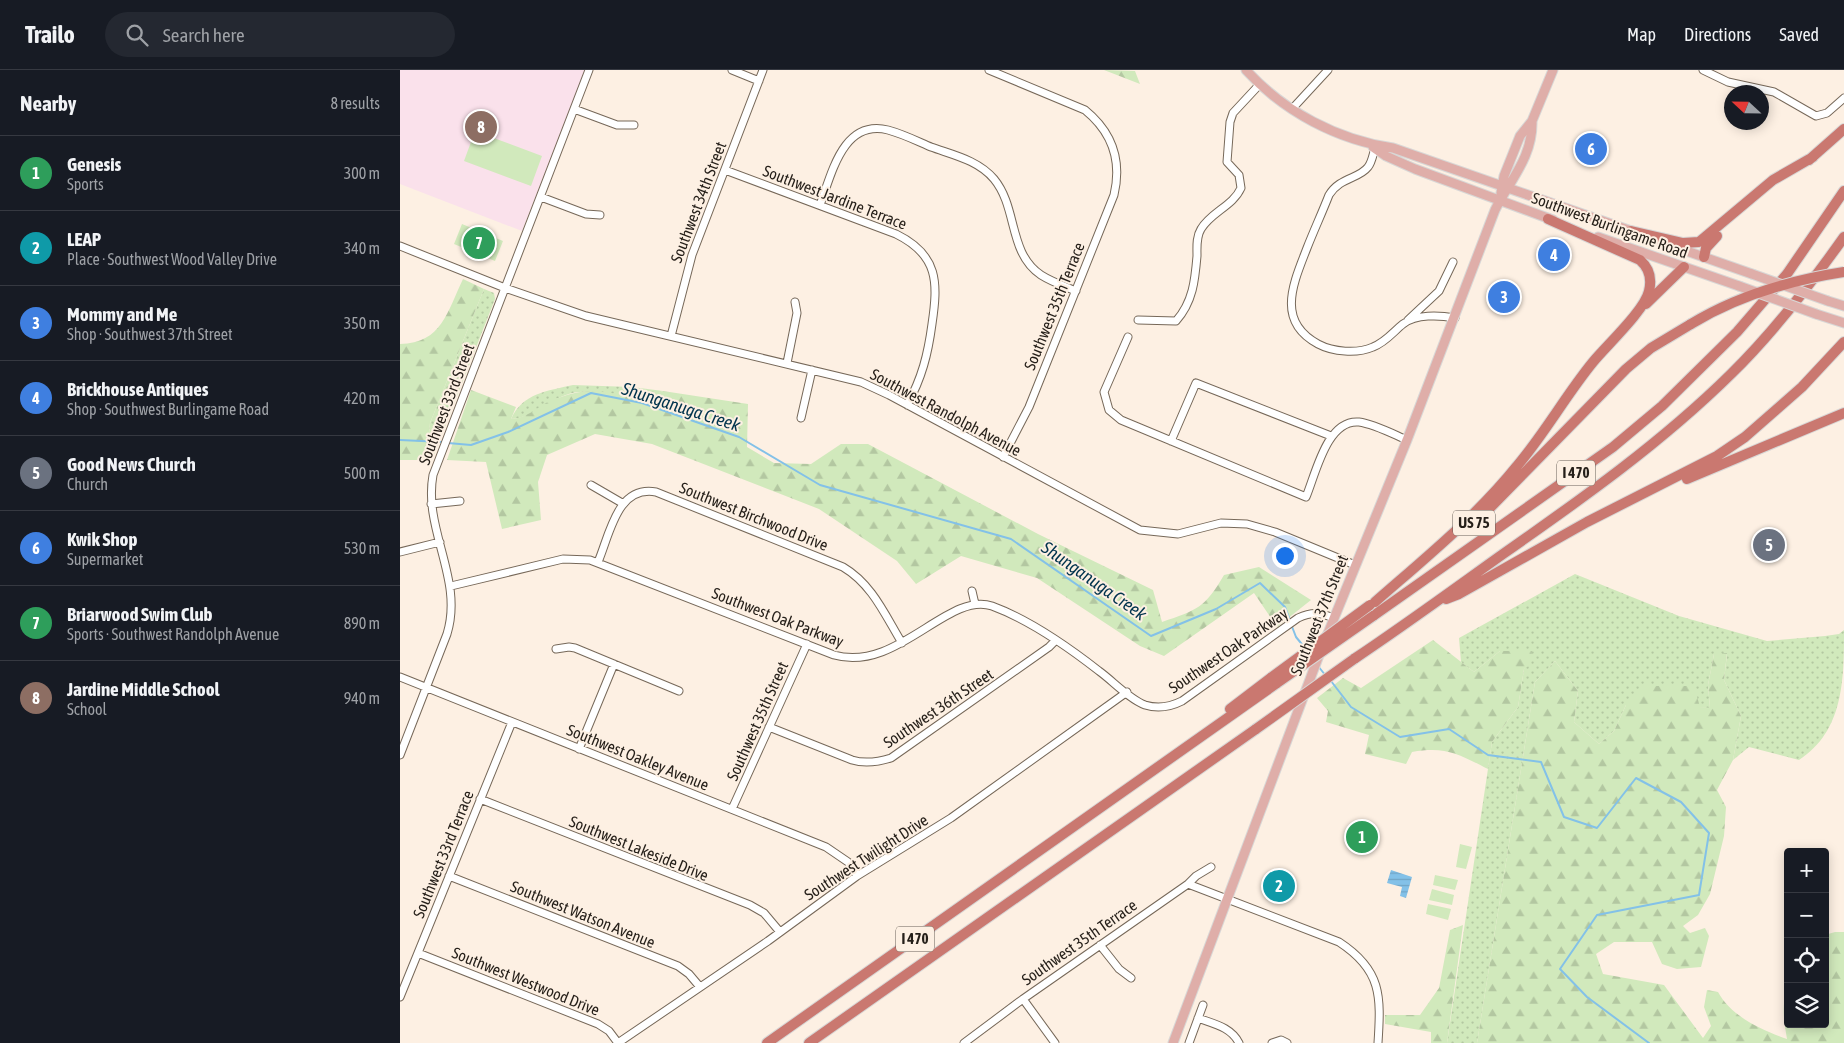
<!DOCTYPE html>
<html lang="en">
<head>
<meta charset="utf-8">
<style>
	body { margin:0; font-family:"Asap Condensed",sans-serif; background:#242831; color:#f1f3f6 }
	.controls { position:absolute; right:15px; bottom:15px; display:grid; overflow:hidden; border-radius:5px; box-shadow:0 2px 12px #0003 }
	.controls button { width:45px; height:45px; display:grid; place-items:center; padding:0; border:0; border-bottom:1px solid #363941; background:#171b24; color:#f1f3f6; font:25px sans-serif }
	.compass { position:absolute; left:1324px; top:15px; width:45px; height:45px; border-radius:50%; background:#171b24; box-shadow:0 2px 12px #0003; rotate:292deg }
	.you { position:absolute; left:884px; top:485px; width:18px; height:18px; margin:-12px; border:4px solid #fff; border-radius:50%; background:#1a73e8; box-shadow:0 0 0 8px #1a73e833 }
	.badge { display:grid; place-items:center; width:32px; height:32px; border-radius:50%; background:#a8b594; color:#fff; font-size:16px; font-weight:700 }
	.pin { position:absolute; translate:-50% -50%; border:2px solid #fff; box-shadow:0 1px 5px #0006 }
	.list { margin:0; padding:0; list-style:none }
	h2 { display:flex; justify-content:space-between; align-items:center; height:65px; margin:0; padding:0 20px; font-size:21px }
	h2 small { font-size:16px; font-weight:400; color:#9ea1a6 }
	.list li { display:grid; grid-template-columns:32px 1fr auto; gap:15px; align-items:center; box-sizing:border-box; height:75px; padding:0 20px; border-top:1px solid #363941 }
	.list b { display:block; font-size:19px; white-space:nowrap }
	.list p { margin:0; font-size:16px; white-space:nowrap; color:#9ea1a6 }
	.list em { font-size:16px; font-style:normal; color:#9ea1a6 }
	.icon { flex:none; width:28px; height:28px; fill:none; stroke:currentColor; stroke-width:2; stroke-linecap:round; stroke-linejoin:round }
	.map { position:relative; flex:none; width:1444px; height:973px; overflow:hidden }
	header { display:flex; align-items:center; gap:30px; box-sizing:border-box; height:70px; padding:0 25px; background:#171b24; border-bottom:1px solid #363941 }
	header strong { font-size:24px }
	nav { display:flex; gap:28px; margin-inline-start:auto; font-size:18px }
	.search { width:350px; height:45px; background:#242831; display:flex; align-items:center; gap:12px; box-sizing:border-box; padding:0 18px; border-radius:28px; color:#9ea1a6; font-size:19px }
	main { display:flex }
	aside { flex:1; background:#171b24 }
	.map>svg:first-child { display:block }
</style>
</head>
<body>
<header>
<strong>Trailo</strong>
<div class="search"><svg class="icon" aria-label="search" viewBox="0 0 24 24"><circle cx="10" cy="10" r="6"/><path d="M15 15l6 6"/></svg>Search here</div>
<nav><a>Map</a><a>Directions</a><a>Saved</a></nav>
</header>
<main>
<aside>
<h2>Nearby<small>8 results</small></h2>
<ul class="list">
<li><span class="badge" style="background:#2e9e5b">1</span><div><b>Genesis</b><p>Sports</p></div><em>300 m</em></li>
<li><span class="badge" style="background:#0f9aa8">2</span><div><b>LEAP</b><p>Place · Southwest Wood Valley Drive</p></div><em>340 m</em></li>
<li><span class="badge" style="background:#3f7fe0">3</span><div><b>Mommy and Me</b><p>Shop · Southwest 37th Street</p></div><em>350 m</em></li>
<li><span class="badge" style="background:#3f7fe0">4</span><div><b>Brickhouse Antiques</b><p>Shop · Southwest Burlingame Road</p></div><em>420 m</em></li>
<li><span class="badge" style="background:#6b7280">5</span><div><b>Good News Church</b><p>Church</p></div><em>500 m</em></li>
<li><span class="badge" style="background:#3f7fe0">6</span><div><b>Kwik Shop</b><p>Supermarket</p></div><em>530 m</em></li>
<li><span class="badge" style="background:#2e9e5b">7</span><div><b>Briarwood Swim Club</b><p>Sports · Southwest Randolph Avenue</p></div><em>890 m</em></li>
<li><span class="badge" style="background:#8d6e63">8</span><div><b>Jardine Middle School</b><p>School</p></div><em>940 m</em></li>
</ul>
</aside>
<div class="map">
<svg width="1444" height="973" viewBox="0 0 1444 973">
	<defs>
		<pattern id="grass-dots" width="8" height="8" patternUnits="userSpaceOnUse" patternTransform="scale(1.25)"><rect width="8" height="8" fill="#d1e9bc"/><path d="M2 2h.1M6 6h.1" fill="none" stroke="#b3c7a1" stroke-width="1.8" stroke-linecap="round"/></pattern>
		<pattern id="forest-firs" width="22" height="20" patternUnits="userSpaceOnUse" patternTransform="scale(1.25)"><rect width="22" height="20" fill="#d1e9bc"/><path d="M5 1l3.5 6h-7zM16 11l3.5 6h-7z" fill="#b3c7a1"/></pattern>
		<pattern id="water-rules" width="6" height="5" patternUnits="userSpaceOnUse" patternTransform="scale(1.25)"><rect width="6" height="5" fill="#83c1e8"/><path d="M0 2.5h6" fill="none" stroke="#71a5c6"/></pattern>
	</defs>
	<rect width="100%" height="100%" fill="#fdf0e3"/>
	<!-- education -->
	<path fill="#fae1eb" d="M0,0h185l-63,161 -122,-47z"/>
	<!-- grass -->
	<path fill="url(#grass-dots)" d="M84,219l10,4 1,6 -63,161 -4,-12 2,-25z
		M173,315l59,2 31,4c-5,2 -10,6 -15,6 -22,1 -45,-7 -69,-5 -26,2 -44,26 -68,27 12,-26 36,-28 62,-34z
		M1175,504l104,42 88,25 58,-5 14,-2 5,-4c0,49 0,101 -45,130l-50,-13 -16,13 8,-44 -17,-36 3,-26h-13l-6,31 2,23 -84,-3 -12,26 -15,13 -25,-22 4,-31 -23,-30 -20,21 -58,361h-30l45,-301 26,-35 6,-38 8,-18h-32l-26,21 -13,-10 -2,-24z"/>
	<!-- forest -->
	<path fill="url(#forest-firs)" d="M704,0l31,1 5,13z
		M63,209l21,10 -54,134 -2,25 4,12h-32v-116c42,-1 47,-32 63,-65z
		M71,320l45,17 -5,12c15,-1 23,-9 35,-16 8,-4 20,-8 29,-10 29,-7 61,11 88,-2l85,13 -1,43 27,16 37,1 30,-20h27l170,90 115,56 9,32c35,-12 43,-14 62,-47l35,-8 52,33 -34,27 -23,-34 -90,63 -24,-10 -103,-68 -76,-22 -45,28 -19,-23 -78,-52 -167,-65 -57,-10 -48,21 -9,27 3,38 -39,9 -16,-67 -39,-2z
		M1033,570l41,32 26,-21h32l-1,13 -7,5 -6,38 -26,35 -4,27c-30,-15 -42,-23 -76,-17l-6,12 -41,-10 4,-19 -43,-13 2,-11 -11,-13 26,-20 18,10z
		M1327,583l-3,27 17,36 -8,44 -16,30 9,17 -2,29 -14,58 -12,21 -15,11 7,7 15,-5 4,8 -8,31 -24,2 -15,-5 -10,-22h-38l-18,12 7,20 61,11 39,53 8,-12 -7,-19 3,-17 11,2c13,24 43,38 69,47 -3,-18 -6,-34 1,-52v37h37v-89l10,-3h9v111h-367l58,-361 20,-21 23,30 -4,31 25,22 15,-13 12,-26 19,-19h49l6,21 10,1 -2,-23 6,-31z
		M1063,855l-16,118h-16v-11l-46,-8v-9h35l19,-27 11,-58z"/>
	<!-- garden -->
	<path fill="#d1e9bc" d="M75,61l67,25 -11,30 -67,-25z
		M62,154l41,17 -8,20 -41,-17z
		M1060,774l12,3 -6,22 -10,-2z
		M1035,805l23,5 -3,10 -22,-5z
		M1032,819l22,6 -2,10 -23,-5z
		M1028,834l23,5 -3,11 -22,-6z"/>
	<!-- water -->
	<path fill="url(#water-rules)" d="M76,166l21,8 -3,9 -21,-9z
		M991,800l21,7 -6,21 -6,-2 2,-9 -15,-4z"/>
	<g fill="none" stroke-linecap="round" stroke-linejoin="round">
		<!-- stream -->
		<path stroke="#83c1e8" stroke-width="2" d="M0,370l43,2
			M48,373l23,2 37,-13 83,-39 51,10 97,34 81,48 191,54 140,97 65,-27 44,-26 25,24 5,13
			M891,554l5,13 9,11
			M918,596l8,10
			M931,611l20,26 49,30 49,-8 39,26 53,7 23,55 33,11 39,-50 45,24 28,31 -10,62 -102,20 -37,54 27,28 62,46"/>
		<!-- minor casing -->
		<g stroke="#766859" stroke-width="9">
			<path id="minor" d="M332,0l27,11
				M589,0l96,40c27,22 37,51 29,85l-85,212 -26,50
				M1303,0l25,12 46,10 42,24 11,-3 17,-15
				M174,39l43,16h17
				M892,39l36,-39
				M975,78c-2,6 -3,14 -7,19 -9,12 -28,10 -39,28 -7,18 -15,35 -22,53 -13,34 -32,73 11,96 15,8 39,10 55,3 13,-5 20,-15 30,-23 13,-10 36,-9 52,-6
				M325,100l171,64c43,21 42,49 36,90 -4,30 -10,54 -25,81
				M141,127l45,17 14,1
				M420,135c12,-32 23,-86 68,-75 15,4 29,11 43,17 22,8 47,13 63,32 24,29 14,74 47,96 11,7 23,11 35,16
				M0,176l105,42 81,28 275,66 28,13 251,135 38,4 43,-11 26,1 28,8 80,33
				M738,250l38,1c17,-19 19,-41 21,-65 0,-9 -1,-19 4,-27 10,-17 32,-23 40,-41l-2,-13 -12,-13 3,-40 3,-9 27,-29
				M1008,250l31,-29 14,-29
				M271,266l21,-81 71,-185
				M728,267l-24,55 5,18 12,10 185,77c10,-24 21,-78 53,-75 15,2 34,12 48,18
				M387,293l10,-50 -2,-11
				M401,348l11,-48
				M771,371l25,-58 135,53
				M191,415l31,18
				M31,434l29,-3
				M0,482l40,-10
				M198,492c12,-28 19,-77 58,-70l187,75c29,17 42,48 59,76
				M51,516l112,-27 27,1 244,95c63,18 114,-64 158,-49 38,14 75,40 107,65 14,10 30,28 46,34 13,4 25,2 37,-4l116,-83c13,-6 22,-6 35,0
				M572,521l3,13
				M156,579l13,-2 6,1 104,43
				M0,607l426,170 22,15 9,14
				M369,657l83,33c13,4 26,2 39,-2l158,-111 7,-7
				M179,679l35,-85
				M0,685l47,-121c17,-55 -24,-104 -14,-159l156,-405
				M80,729l270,106 14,8 16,19
				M332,739l75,-165
				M49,806l229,90 11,8 11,13
				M788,814l151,58c43,28 42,54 39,101
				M700,875l19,24 12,9
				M18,883l180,71 11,7 9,12
				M0,927l112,-275
				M623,929l32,44
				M798,948c16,6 33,9 41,25
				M218,973l150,-102 89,-65 94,-58 176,-126
				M564,973l59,-44 165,-115 8,-8 15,-9
				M789,973l14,-38
				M872,973l9,-3 6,3"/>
		</g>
		<!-- major casing -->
		<g stroke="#d8d7d6" stroke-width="11">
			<path id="major" d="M846,0c38,42 92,70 147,78l244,85
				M973,77l13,9 29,13 138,51
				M1101,123l3,-17 16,-40 12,-15 21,-51
				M1198,167l141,49
				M1261,172l91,32
				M1428,231l16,5
				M1416,244l28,9
				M926,568l81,-198 88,-230c15,-30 38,-53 37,-89
				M773,973l148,-393"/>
		</g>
		<!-- highway casing -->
		<g stroke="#d8d7d6" stroke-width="12">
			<path id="highway" d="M1409,90l35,-31
				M1231,161l52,12 16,-1 74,-62 40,-23
				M1304,187l2,-9 11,-12
				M1246,234l38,-37
				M1287,409l157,-66
				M1082,446l144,-147 25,-21 40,-24
				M1046,529l13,-5 128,-72 130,-66 28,-19 57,-50 42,-45
				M975,532c49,-43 101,-85 142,-136 28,-33 49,-71 76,-104 14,-17 52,-52 56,-71 3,-12 0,-23 -9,-31l-92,-41
				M973,546l240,-169 49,-41 75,-74 50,-58 57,-83
				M954,589c51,-34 100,-70 149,-105 80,-56 158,-111 228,-180 42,-41 79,-89 113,-137
				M830,639l42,-32
				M367,973l510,-360
				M409,973l447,-314"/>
		</g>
		<!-- minor -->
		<use href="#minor" stroke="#fff" stroke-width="7"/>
		<!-- major -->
		<use href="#major" stroke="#dfaea9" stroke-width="9"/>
		<!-- highway -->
		<use href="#highway" stroke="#ca7870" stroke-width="10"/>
		<!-- major-bridge casing -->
		<g stroke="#d8d7d6" stroke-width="11" stroke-linecap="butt">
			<path id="major-bridge" d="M1352,204l76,27
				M1339,216l77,28"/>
		</g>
		<!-- highway-bridge casing -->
		<g stroke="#d8d7d6" stroke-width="12" stroke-linecap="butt">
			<path id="highway-bridge" d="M1291,254c46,-28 101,-44 153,-52
				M872,607l98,-72
				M877,613l96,-67
				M856,659l98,-70"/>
		</g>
		<!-- major-bridge -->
		<use href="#major-bridge" stroke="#dfaea9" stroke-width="9"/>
		<!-- highway-bridge -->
		<use href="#highway-bridge" stroke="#ca7870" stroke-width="10"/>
	</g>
	<g text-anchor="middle" stroke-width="4" stroke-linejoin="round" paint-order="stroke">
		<!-- shield labels -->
		<g fill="#fdf0e3" stroke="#665e56" stroke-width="1">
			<rect x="1157" y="390.5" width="38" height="25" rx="4"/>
			<rect x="1053" y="440.5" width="42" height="25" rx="4"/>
			<rect x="496" y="856.5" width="38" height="25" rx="4"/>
		</g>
		<g font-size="15" font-weight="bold" fill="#251f19">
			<text x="1176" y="408">I 470</text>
			<text x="1074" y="458">US 75</text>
			<text x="515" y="874">I 470</text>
		</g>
		<!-- street labels -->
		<g font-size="16" fill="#251f19" stroke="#fdf0e3">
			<text transform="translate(435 127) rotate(21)" y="6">Southwest Jardine Terrace</text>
			<text transform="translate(298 132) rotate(-69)" y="6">Southwest 34th Street</text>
			<text transform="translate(1210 155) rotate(20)" y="6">Southwest Burlingame Road</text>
			<text transform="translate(654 236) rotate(-68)" y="6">Southwest 35th Terrace</text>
			<text transform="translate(46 334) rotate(-69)" y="6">Southwest 33rd Street</text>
			<text transform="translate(546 342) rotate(28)" y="6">Southwest Randolph Avenue</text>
			<text transform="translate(354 446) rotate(22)" y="6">Southwest Birchwood Drive</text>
			<text transform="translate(919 545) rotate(-68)" y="6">Southwest 37th Street</text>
			<text transform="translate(378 547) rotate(21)" y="6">Southwest Oak Parkway</text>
			<text transform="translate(828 580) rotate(-34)" y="6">Southwest Oak Parkway</text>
			<text transform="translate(538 638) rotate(-34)" y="6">Southwest 36th Street</text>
			<text transform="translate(357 651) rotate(-66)" y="6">Southwest 35th Street</text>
			<text transform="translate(238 687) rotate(22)" y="6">Southwest Oakley Avenue</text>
			<text transform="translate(239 778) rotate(22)" y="6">Southwest Lakeside Drive</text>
			<text transform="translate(43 784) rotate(-68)" y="6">Southwest 33rd Terrace</text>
			<text transform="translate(466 787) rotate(-33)" y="6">Southwest Twilight Drive</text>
			<text transform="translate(183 844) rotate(22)" y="6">Southwest Watson Avenue</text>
			<text transform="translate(679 872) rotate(-35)" y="6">Southwest 35th Terrace</text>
			<text transform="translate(126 911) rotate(22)" y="6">Southwest Westwood Drive</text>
		</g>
		<!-- water labels -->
		<g font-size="18" font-style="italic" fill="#00334d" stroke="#fdf0e3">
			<text transform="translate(281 337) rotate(18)" y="6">Shunganuga Creek</text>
			<text transform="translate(694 511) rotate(35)" y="6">Shunganuga Creek</text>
		</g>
	</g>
</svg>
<div class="controls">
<button>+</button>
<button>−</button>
<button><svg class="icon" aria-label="locate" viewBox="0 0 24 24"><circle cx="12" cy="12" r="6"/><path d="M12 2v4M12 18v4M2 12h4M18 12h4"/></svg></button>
<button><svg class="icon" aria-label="layers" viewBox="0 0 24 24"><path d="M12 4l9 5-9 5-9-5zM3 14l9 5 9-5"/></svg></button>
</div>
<svg class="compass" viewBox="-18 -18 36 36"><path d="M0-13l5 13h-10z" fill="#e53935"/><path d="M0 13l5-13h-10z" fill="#9ea1a6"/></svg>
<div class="you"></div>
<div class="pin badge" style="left:962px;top:767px;background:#2e9e5b">1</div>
<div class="pin badge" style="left:879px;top:816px;background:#0f9aa8">2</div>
<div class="pin badge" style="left:1104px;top:227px;background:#3f7fe0">3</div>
<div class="pin badge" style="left:1154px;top:185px;background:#3f7fe0">4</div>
<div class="pin badge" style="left:1369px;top:475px;background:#6b7280">5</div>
<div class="pin badge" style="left:1191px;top:79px;background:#3f7fe0">6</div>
<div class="pin badge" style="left:79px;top:173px;background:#2e9e5b">7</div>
<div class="pin badge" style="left:81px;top:57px;background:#8d6e63">8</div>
</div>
</main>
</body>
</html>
